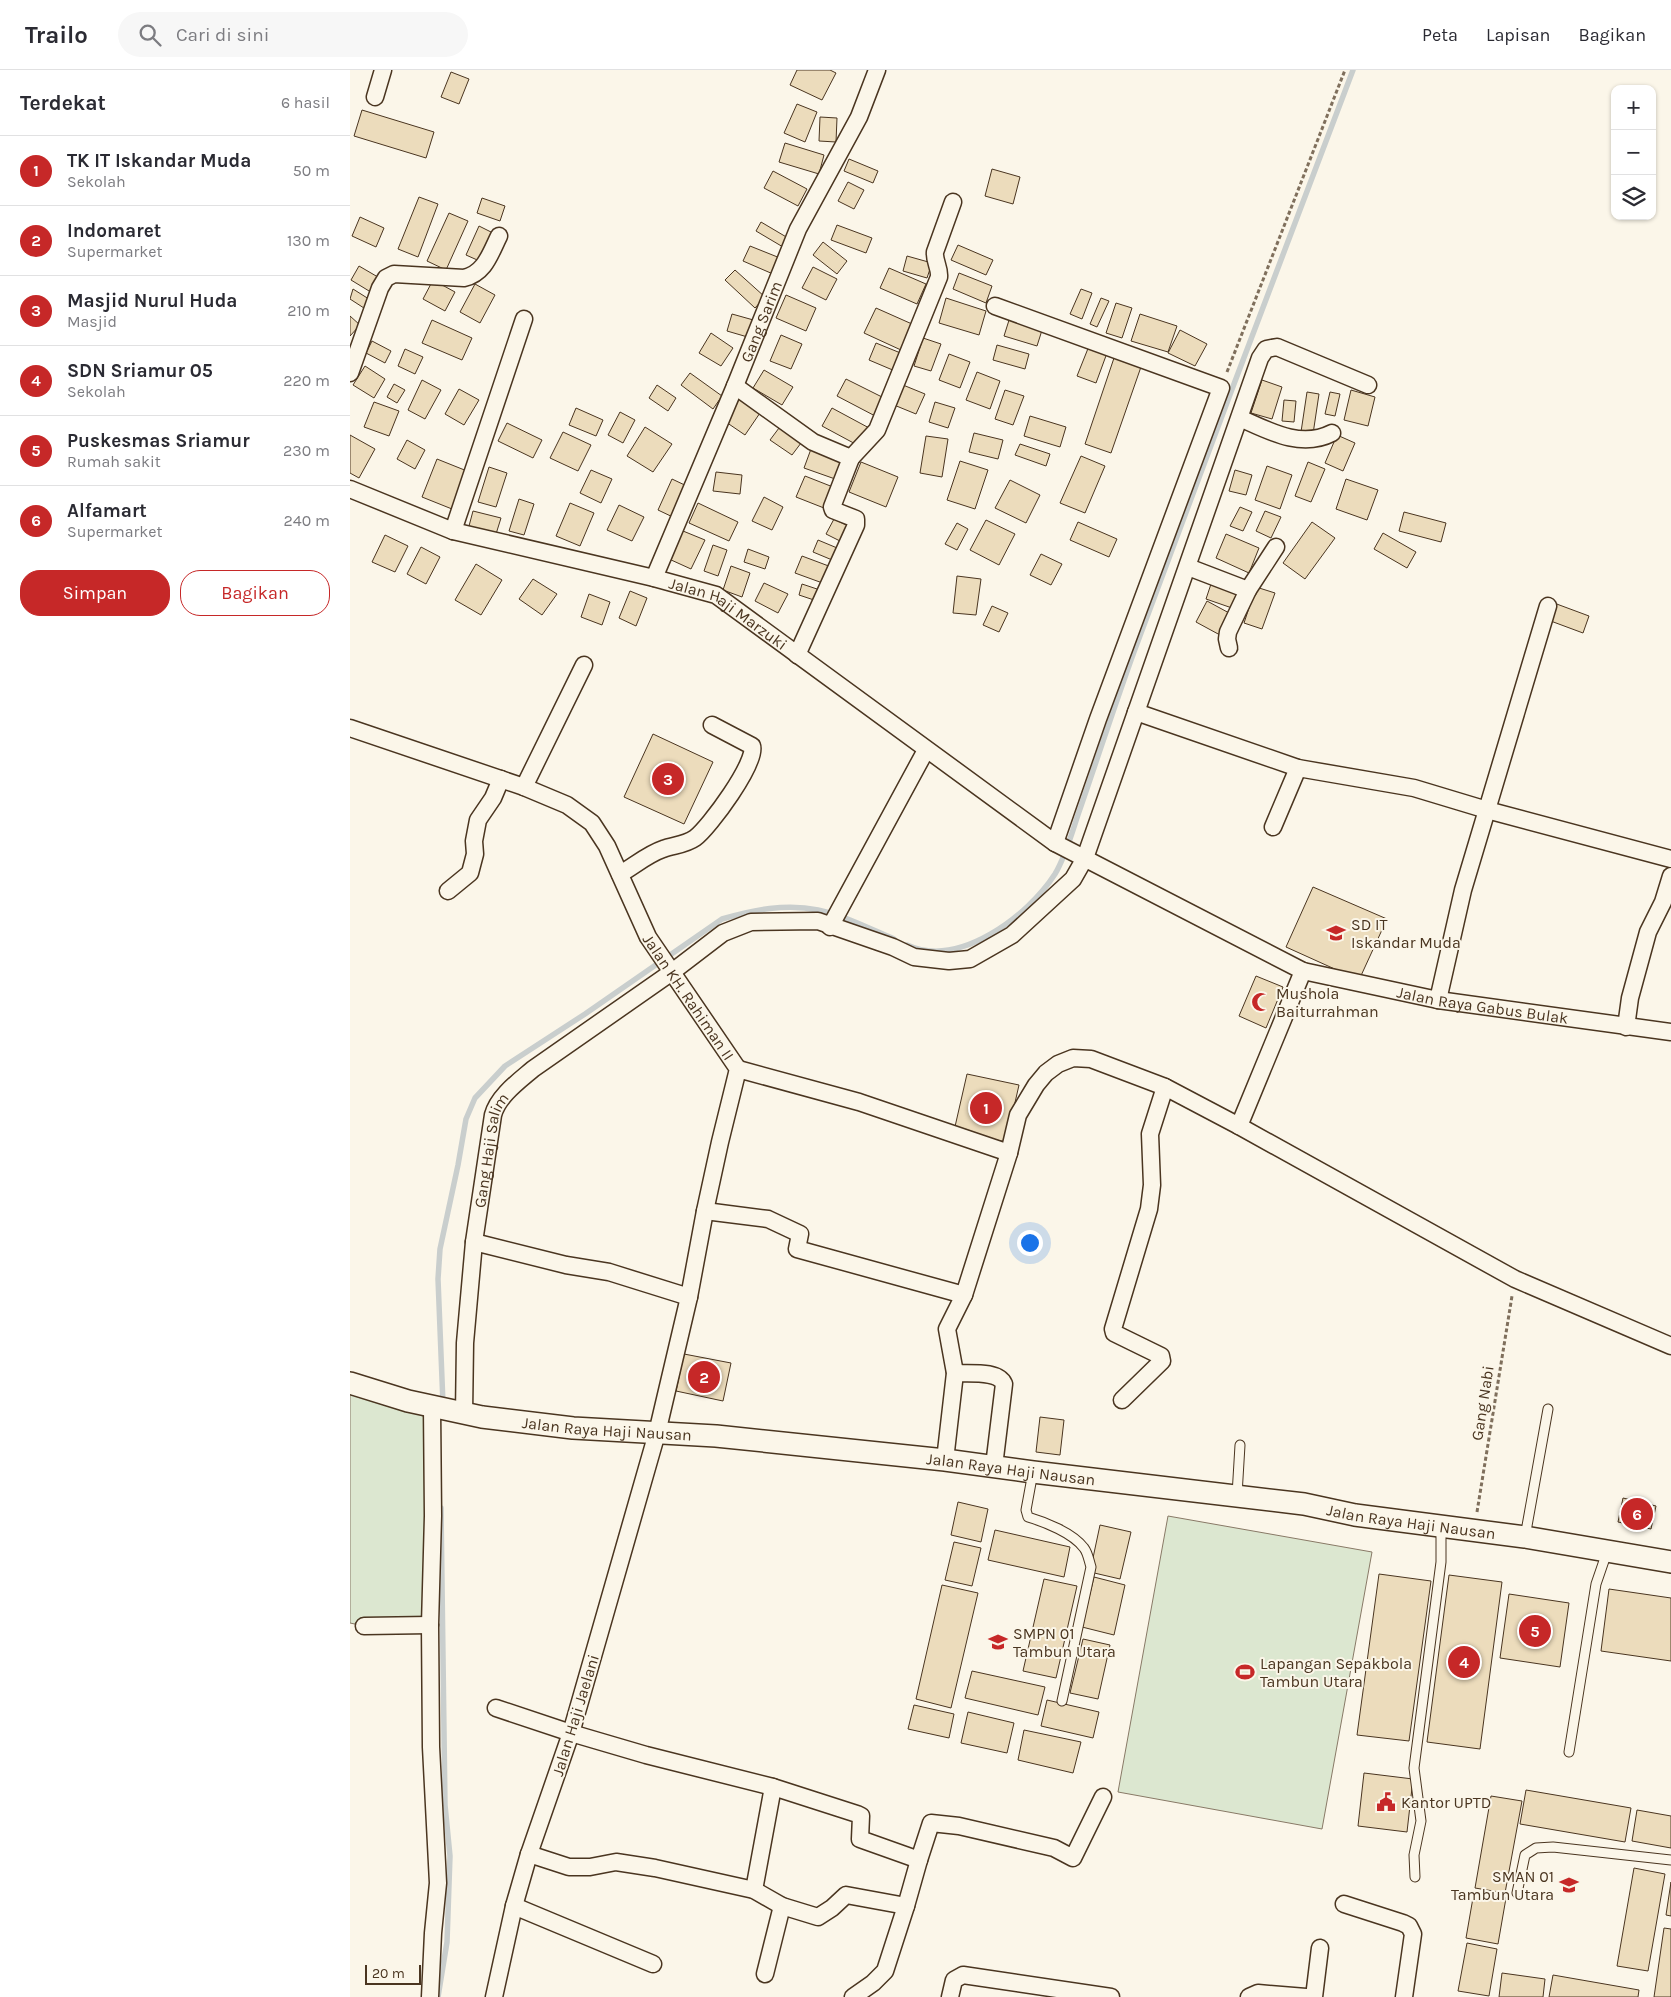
<!DOCTYPE html>
<html lang="id">
<head>
<meta charset="utf-8">
<style>
	body { margin:0; font-family:Karla,sans-serif; background:#f7f7f7; color:#2b2b33 }
	.controls { position:absolute; right:15px; top:15px; display:grid; overflow:hidden; border-radius:10px; box-shadow:0 1px 4px #0004 }
	.controls button { width:45px; height:45px; display:grid; place-items:center; padding:0; border:0; border-bottom:1px solid #e1e1e2; background:#fff; color:#2b2b33; font:25px sans-serif }
	.scale { position:absolute; left:15px; bottom:12px; width:56px; box-sizing:border-box; padding-left:5px; border:2px solid #4a3520; border-top:0; font-size:14px; line-height:18px; white-space:nowrap; color:#4a3520; -webkit-text-stroke:4px #fbf6e9; paint-order:stroke }
	.you { position:absolute; left:679px; top:1172px; width:18px; height:18px; margin:-12px; border:4px solid #fff; border-radius:50%; background:#1a73e8; box-shadow:0 0 0 8px #1a73e833 }
	.badge { display:grid; place-items:center; width:32px; height:32px; border-radius:50%; background:#c62828; color:#fff; font-size:16px; font-weight:700 }
	.pin { position:absolute; translate:-50% -50%; border:2px solid #fff; box-shadow:0 1px 5px #0006 }
	.list { margin:0; padding:0; list-style:none }
	h2 { display:flex; justify-content:space-between; align-items:center; height:65px; margin:0; padding:0 20px; font-size:21px }
	h2 small { font-size:16px; font-weight:400; color:#7c7c81 }
	.list li { display:grid; grid-template-columns:32px 1fr auto; gap:15px; align-items:center; box-sizing:border-box; height:70px; padding:0 20px; border-top:1px solid #e1e1e2 }
	.list b { display:block; font-size:19px; white-space:nowrap }
	.list p { margin:0; font-size:16px; white-space:nowrap; color:#7c7c81 }
	.list em { font-size:16px; font-style:normal; color:#7c7c81 }
	.actions { display:flex; gap:10px; padding:15px 20px }
	.actions a { flex:1; padding:11px 0; border:1px solid #c62828; border-radius:20px; text-align:center; font-size:18px; color:#c62828 }
	.actions .main { background:#c62828; color:#fff }
	.icon { flex:none; width:28px; height:28px; fill:none; stroke:currentColor; stroke-width:2; stroke-linecap:round; stroke-linejoin:round }
	.map { position:relative; flex:none; width:1321px; height:1927px; overflow:hidden }
	header { display:flex; align-items:center; gap:30px; box-sizing:border-box; height:70px; padding:0 25px; background:#fff; border-bottom:1px solid #e1e1e2 }
	header strong { font-size:24px }
	nav { display:flex; gap:28px; margin-inline-start:auto; font-size:18px }
	.search { width:350px; height:45px; background:#f7f7f7; display:flex; align-items:center; gap:12px; box-sizing:border-box; padding:0 18px; border-radius:28px; color:#7c7c81; font-size:19px }
	main { display:flex }
	aside { flex:1; background:#fff }
	.map>svg:first-child { display:block }
</style>
</head>
<body>
<header>
<strong>Trailo</strong>
<div class="search"><svg class="icon" aria-label="search" viewBox="0 0 24 24"><circle cx="10" cy="10" r="6"/><path d="M15 15l6 6"/></svg>Cari di sini</div>
<nav><a>Peta</a><a>Lapisan</a><a>Bagikan</a></nav>
</header>
<main>
<aside>
<h2>Terdekat<small>6 hasil</small></h2>
<ul class="list">
<li><span class="badge">1</span><div><b>TK IT Iskandar Muda</b><p>Sekolah</p></div><em>50 m</em></li>
<li><span class="badge">2</span><div><b>Indomaret</b><p>Supermarket</p></div><em>130 m</em></li>
<li><span class="badge">3</span><div><b>Masjid Nurul Huda</b><p>Masjid</p></div><em>210 m</em></li>
<li><span class="badge">4</span><div><b>SDN Sriamur 05</b><p>Sekolah</p></div><em>220 m</em></li>
<li><span class="badge">5</span><div><b>Puskesmas Sriamur</b><p>Rumah sakit</p></div><em>230 m</em></li>
<li><span class="badge">6</span><div><b>Alfamart</b><p>Supermarket</p></div><em>240 m</em></li>
</ul>
<div class="actions"><a class="main">Simpan</a><a>Bagikan</a></div>
</aside>
<div class="map">
<svg width="1321" height="1927" viewBox="0 0 1321 1927">
	<rect width="100%" height="100%" fill="#fbf6e9"/>
	<!-- green -->
	<path fill="#dce7d0" stroke="#887966" d="M0,1313l82,24 -2,218 -66,1 -14,-3z
		M818,1446l204,36 -50,277 -204,-37z"/>
	<g fill="none" stroke-linecap="round" stroke-linejoin="round">
		<!-- stream -->
		<path stroke="#c9cecd" stroke-width="5.5" d="M557,875c52,24 121,-29 148,-71 12,-20 18,-46 26,-68 18,-52 35,-105 54,-157 72,-193 144,-387 218,-579
			M93,1334l-5,-125 2,-30 18,-84 8,-46 9,-21 30,-32 80,-52 137,-95c31,-9 64,-16 96,-9 25,5 53,19 76,29
			M88,1927l9,-55 3,-86 -5,-51 -4,-297"/>
	</g>
	<!-- building -->
	<path fill="#ecdcbc" stroke="#4a3520" d="M447,0h33l6,3 -14,27 -32,-15z
		M101,2l18,7 -10,25 -18,-7z
		M447,34l20,8 -12,30 -21,-9z
		M12,40l72,22 -8,26 -72,-22z
		M470,47l17,1 -1,24 -17,-1z
		M435,73l39,12 -5,19 -40,-12z
		M499,89l29,12 -5,12 -29,-12z
		M642,99l28,8 -7,27 -28,-8z
		M423,101l34,18 -9,17 -34,-18z
		M498,112l16,8 -10,19 -16,-8z
		M69,127l19,7 -20,53 -20,-8z
		M132,128l23,8 -5,15 -23,-8z
		M99,143l19,8 -22,49 -19,-9z
		M10,147l24,11 -8,19 -24,-11z
		M411,152l27,16 -5,9 -27,-16z
		M487,155l35,13 -6,15 -35,-13z
		M129,156l18,9 -13,28 -18,-8z
		M473,172l24,19 -10,13 -24,-19z
		M608,175l35,15 -7,15 -35,-15z
		M400,176l30,12 -7,16 -30,-13z
		M557,186l25,7 -5,15 -24,-7z
		M9,196l24,14 -9,14 -23,-14z
		M463,197l24,12 -11,21 -24,-12z
		M539,198l37,16 -9,20 -37,-16z
		M385,200l30,27 -10,11 -30,-28z
		M609,203l33,13 -6,17 -33,-14z
		M83,210l22,12 -10,19 -22,-12z
		M125,214l20,11 -15,28 -20,-11z
		M3,219l19,12 -5,9 -17,-11z
		M731,219l11,4 -10,26 -12,-5z
		M436,225l30,13 -10,23 -30,-13z
		M596,228l40,13 -7,24 -40,-12z
		M751,228l8,3 -12,26 -7,-3z
		M766,233l16,5 -10,30 -16,-5z
		M526,238l36,16 -11,26 -37,-17z
		M382,244l25,7 -6,17 -24,-7z
		M790,244l37,12 -9,26 -37,-11z
		M0,246l10,9 -10,11z
		M660,247l33,10 -6,19 -33,-10z
		M82,250l40,18 -10,22 -40,-17z
		M830,260l27,14 -12,22 -27,-13z
		M361,263l22,15 -12,18 -22,-13z
		M431,265l21,9 -11,25 -21,-8z
		M573,268l18,6 -10,27 -17,-5z
		M22,271l19,10 -6,12 -19,-10z
		M526,273l27,11 -8,17 -26,-11z
		M647,275l32,9 -4,15 -32,-9z
		M739,276l18,7 -11,30 -19,-7z
		M55,279l18,8 -8,17 -17,-8z
		M599,284l21,8 -10,26 -21,-8z
		M765,285l27,9 -31,89 -26,-9z
		M15,296l20,13 -11,19 -21,-13z
		M414,300l29,17 -11,18 -29,-17z
		M627,302l23,9 -10,28 -24,-9z
		M340,303l32,23 -9,13 -32,-24z
		M496,309l42,21 -9,18 -42,-22z
		M72,310l19,10 -16,29 -17,-9z
		M912,310l20,7 -10,32 -21,-6z
		M44,314l11,6 -8,13 -10,-6z
		M307,315l19,13 -8,13 -19,-13z
		M553,315l22,9 -9,20 -22,-9z
		M109,319l20,11 -15,25 -19,-11z
		M655,320l19,6 -11,29 -18,-6z
		M1001,320l24,7 -7,29 -24,-6z
		M957,322l12,2 -6,40 -12,-2z
		M980,322l10,2 -5,22 -10,-2z
		M389,325l23,15 -17,25 -22,-15z
		M934,330l12,1 -2,21 -12,-1z
		M24,332l25,9 -10,25 -25,-9z
		M585,332l20,6 -7,20 -19,-6z
		M226,338l27,12 -7,16 -27,-11z
		M482,338l39,21 -10,18 -39,-21z
		M270,342l15,8 -12,23 -15,-8z
		M680,346l36,11 -6,20 -36,-11z
		M157,353l35,17 -9,18 -35,-17z
		M432,354l22,15 -12,16 -22,-15z
		M295,357l27,17 -19,28 -26,-16z
		M213,362l28,13 -13,26 -28,-13z
		M624,363l29,7 -5,19 -29,-7z
		M0,365l25,14 -16,29 -9,-5z
		M987,365l18,8 -12,28 -18,-8z
		M576,366l22,3 -6,38 -22,-4z
		M57,370l18,10 -10,19 -18,-10z
		M670,374l30,10 -4,12 -31,-11z
		M461,379l34,12 -7,19 -34,-12z
		M731,386l24,10 -20,47 -25,-10z
		M87,389l35,14 -15,38 -35,-14z
		M610,391l28,9 -13,39 -28,-9z
		M511,392l37,15 -12,30 -37,-15z
		M958,392l17,7 -14,33 -16,-6z
		M917,396l25,9 -12,34 -25,-9z
		M139,397l18,6 -11,34 -18,-5z
		M241,400l21,9 -11,24 -21,-10z
		M885,400l17,5 -6,20 -17,-4z
		M366,402l26,3 -2,19 -27,-3z
		M455,406l28,11 -9,21 -28,-11z
		M322,409l19,9 -14,31 -19,-9z
		M996,409l32,11 -11,30 -31,-11z
		M660,410l30,15 -14,28 -31,-15z
		M414,427l19,10 -11,23 -20,-9z
		M169,429l15,5 -10,31 -15,-4z
		M220,433l24,10 -14,33 -24,-10z
		M348,433l40,19 -9,19 -40,-18z
		M269,435l25,12 -12,24 -25,-11z
		M890,437l12,5 -9,19 -13,-5z
		M123,441l28,7 -5,16 -27,-8z
		M915,441l16,6 -10,21 -15,-7z
		M1054,442l42,11 -5,19 -42,-11z
		M484,449l18,9 -8,15 -18,-9z
		M636,450l29,14 -16,31 -29,-15z
		M728,452l39,17 -8,18 -39,-17z
		M962,452l23,16 -30,41 -22,-16z
		M607,453l11,6 -11,21 -12,-6z
		M333,461l22,9 -14,29 -22,-10z
		M1033,463l33,19 -9,16 -33,-19z
		M876,464l33,14 -10,25 -33,-15z
		M35,465l23,11 -13,26 -23,-10z
		M468,470l24,10 -5,12 -24,-10z
		M363,475l14,5 -9,26 -14,-5z
		M71,477l19,10 -14,27 -19,-10z
		M398,479l21,8 -4,12 -21,-7z
		M691,484l21,10 -11,21 -21,-10z
		M452,486l32,12 -6,17 -33,-12z
		M126,494l26,16 -21,35 -26,-15z
		M381,496l19,7 -8,24 -19,-7z
		M607,506l24,3 -5,36 -23,-2z
		M183,509l24,15 -15,21 -23,-16z
		M414,513l24,11 -10,19 -23,-12z
		M452,514l21,7 -3,11 -21,-7z
		M861,514l26,9 -5,15 -26,-9z
		M906,517l19,6 -13,36 -18,-6z
		M280,521l17,7 -11,28 -17,-8z
		M239,524l21,8 -8,23 -21,-8z
		M857,531l24,13 -11,21 -24,-13z
		M1204,533l35,13 -6,17 -35,-13z
		M642,536l16,7 -9,19 -16,-7z
		M303,664l60,28 -29,62 -60,-27z
		M963,817l74,32 -28,61 -73,-33z
		M906,906l27,11 -17,41 -27,-12z
		M617,1004l52,11 -13,57 -52,-11z
		M334,1284l47,9 -8,38 -47,-10z
		M690,1347l24,3 -4,35 -24,-3z
		M1273,1428l33,8 -5,23 -33,-7z
		M608,1432l30,7 -7,33 -30,-7z
		M750,1455l31,7 -11,47 -30,-7z
		M645,1460l75,17 -6,30 -76,-17z
		M604,1472l27,6 -9,38 -27,-6z
		M1029,1504l52,7 -22,160 -52,-6z
		M1099,1505l53,7 -22,167 -53,-7z
		M744,1507l31,8 -11,50 -32,-8z
		M694,1509l33,7 -21,92 -33,-7z
		M592,1515l36,8 -27,115 -35,-9z
		M1259,1519l62,9v63l-70,-10z
		M1159,1524l60,9 -9,64 -60,-9z
		M733,1569l27,6 -12,54 -28,-6z
		M622,1601l73,16 -7,28 -73,-17z
		M697,1630l52,12 -6,26 -52,-12z
		M564,1635l40,9 -5,24 -41,-9z
		M618,1642l46,11 -7,30 -46,-10z
		M674,1660l57,12 -8,31 -55,-13z
		M1014,1703l49,6 -6,53 -49,-6z
		M1176,1720l105,18 -6,34 -105,-18z
		M1141,1726l31,5 -17,92 -30,-5z
		M1287,1740l34,6v32l-39,-7z
		M1284,1798l31,6 -17,97 -31,-5z
		M1321,1812v34l-5,-1z
		M1124,1822l32,6 -8,46 -32,-6z
		M1314,1858l7,1v68h-17z
		M1117,1873l30,6 -8,47 -31,-5z
		M1152,1903l43,6 -2,18h-44z
		M1203,1905l86,15 -1,7h-89z"/>
	<g fill="none" stroke-linecap="round" stroke-linejoin="round">
		<!-- service casing -->
		<g stroke="#4a3520" stroke-width="11">
			<path id="service" d="M683,1402l-7,38 2,7c17,5 45,16 56,31 4,5 5,13 7,19l-29,134
				M887,1425l3,-50
				M1175,1467l23,-128
				M1219,1682l27,-168 11,-32
				M1065,1807l-1,-22 7,-34 -7,-53 27,-206v-36
				M1167,1823l8,-38 11,-7 17,-1 118,13"/>
		</g>
		<!-- minor casing -->
		<g stroke="#4a3520" stroke-width="19">
			<g id="minor">
				<path d="M25,27l8,-27"/>
				<path d="M645,236l226,82 -123,331 -43,124"/>
				<path d="M0,303l30,-85 6,-10 8,-4 70,4c21,-5 26,-24 35,-42"/>
				<path d="M385,316l78,56 38,16 -19,49 1,3 23,9v6l-59,130"/>
				<path d="M890,348c29,13 61,31 92,15"/>
				<path d="M501,388l26,-28 62,-153c1,-9 -5,-16 -4,-25l18,-50"/>
				<path id="s1" d="M0,419l103,42 201,47 62,17 339,248 248,128 135,29 233,32"/>
				<path d="M103,461l71,-212"/>
				<path d="M838,497l60,23 28,-43"/>
				<path id="s2" d="M304,508l81,-192 63,-157 61,-112 18,-47"/>
				<path d="M879,578l-2,-9 1,-7 20,-42"/>
				<path d="M786,642l162,56 116,20 73,22 184,49"/>
				<path id="s3" d="M0,658l174,59 43,18 25,18 15,23 41,91 90,132 -18,73 -15,69 -16,86 -32,136 -86,300 -42,121 -15,52 -20,91"/>
				<path d="M174,717l60,-122"/>
				<path d="M923,757l25,-59"/>
				<path d="M270,804c14,-8 28,-20 43,-25 11,-4 22,-4 32,-11 14,-10 63,-77 57,-92l-40,-21"/>
				<path d="M98,821l22,-18 5,-19 -1,-13 4,-21 15,-22 8,-19"/>
				<path d="M480,857l96,-177"/>
				<path d="M1088,930l25,-110 85,-284"/>
				<path d="M1276,957l4,-29 18,-66 15,-30 8,-26"/>
				<path d="M388,999l121,33 150,51"/>
				<path d="M889,1056l64,-155"/>
				<path d="M355,1141l63,8 32,15 -3,15 167,46"/>
				<path d="M124,1172l92,23 43,7 80,25"/>
				<path d="M605,1303c14,1 43,-3 49,11l-10,82"/>
				<path d="M772,1330l40,-39 -1,-5 -47,-23 -1,-4 36,-120 3,-24 -2,-51 15,-47"/>
				<path id="s4" d="M114,1344l1,-71 9,-101 19,-127c5,-19 26,-34 40,-46l139,-97 51,-39 28,-11 67,-1 75,26 21,10 35,4 21,-2 42,-24 61,-56 12,-21 175,-500 6,-9 11,-2 91,38"/>
				<path d="M595,1390l10,-87 -8,-44 17,-34 45,-142 9,-38 18,-30 10,-12 12,-9 15,-6 18,1 74,28 74,39 276,153 156,67"/>
				<path d="M14,1556l66,-1"/>
				<path d="M146,1638l75,25 75,22 127,32 84,27 4,2 -1,23 59,21 12,-37 28,3 95,22 19,10 30,-61"/>
				<path d="M179,1784l40,13h21l26,-5 39,6 99,22 28,16 36,11 14,-9 14,-13 60,11"/>
				<path d="M404,1820l19,-103"/>
				<path d="M994,1834l59,19 6,3 4,8 -9,63"/>
				<path d="M164,1836l139,58"/>
				<path d="M415,1904l17,-68"/>
				<path d="M80,1927l3,-64 5,-50 -7,-136 -1,-122 3,-109 -1,-109"/>
				<path d="M503,1927l20,-14 12,-12 21,-65 13,-46"/>
				<path d="M600,1927l4,-17 9,-5 148,22"/>
				<path d="M899,1927l9,-4 48,4"/>
				<path d="M964,1927l6,-49"/>
			</g>
		</g>
		<!-- tertiary casing -->
		<g stroke="#4a3520" stroke-width="24">
			<g id="tertiary">
				<path id="s5" d="M0,1313l58,18 74,16 91,11 143,8 229,24 88,12 271,32 51,11 170,22 146,25"/>
			</g>
		</g>
		<!-- path -->
		<path stroke="#7f6f5c" stroke-width="3" stroke-dasharray="4 2.5" stroke-linecap="butt" d="M877,302l118,-302
			M1127,1442l35,-216"/>
		<!-- service -->
		<use href="#service" stroke="#fbf6e9" stroke-width="9"/>
		<!-- minor -->
		<use href="#minor" stroke="#fbf6e9" stroke-width="16"/>
		<!-- tertiary -->
		<use href="#tertiary" stroke="#fbf6e9" stroke-width="21"/>
	</g>
	<!-- icons -->
	<defs>
		<g id="school-bare" transform="scale(1.5)"><path d="M0-5L7-2L0 1L-7-2ZM-4 1L0 2.5L4 1V4Q0 6-4 4Z" fill="#c62828" stroke="#fbf6e9" stroke-width="2.5" paint-order="stroke"/></g>
		<g id="mosque-bare" transform="scale(1.5)"><path d="M3.5-4.9A6 6 0 1 0 3.5 4.9A5 5 0 1 1 3.5-4.9Z" fill="#c62828" stroke="#fbf6e9" stroke-width="2.5" paint-order="stroke"/></g>
		<g id="stadium-bare" transform="scale(1.5)"><path d="M0-5a6.5 5 0 1 0 0 10a6.5 5 0 1 0 0-10ZM-3.5-1.8h7v3.6h-7Z" fill="#c62828" stroke="#fbf6e9" stroke-width="2.5" paint-order="stroke"/></g>
		<g id="civic-bare" transform="scale(1.5)"><path d="M-.6-6.5H3V-4.5H.6V-3L4-1V1h2V6H-6V1h2V-1L-.6-3ZM-1.2 2.5V6h2.4V2.5Z" fill="#c62828" stroke="#fbf6e9" stroke-width="2.5" paint-order="stroke"/></g>
	</defs>
	<g fill-rule="evenodd">
		<use href="#school-bare" x="986" y="863"/>
		<use href="#mosque-bare" x="911" y="932"/>
		<use href="#school-bare" x="648" y="1572"/>
		<use href="#stadium-bare" x="895" y="1602"/>
		<use href="#civic-bare" x="1036" y="1732"/>
		<use href="#school-bare" x="1219" y="1815"/>
	</g>
	<g text-anchor="middle" stroke-width="4" stroke-linejoin="round" paint-order="stroke">
		<!-- street labels -->
		<g font-size="16" fill="#4a3520" stroke="#fbf6e9">
			<text dy="6" stroke="none"><textPath href="#s2" startOffset="278">Gang Sarim</textPath></text>
			<text dy="6" stroke="none"><textPath href="#s1" startOffset="401">Jalan Haji Marzuki</textPath></text>
			<text dy="6" stroke="none"><textPath href="#s3" startOffset="461">Jalan KH. Rahiman II</textPath></text>
			<text dy="6" stroke="none"><textPath href="#s1" startOffset="1264">Jalan Raya Gabus Bulak</textPath></text>
			<text dy="6" stroke="none"><textPath href="#s4" startOffset="266">Gang Haji Salim</textPath></text>
			<text transform="translate(1132 1333) rotate(-81)" y="6">Gang Nabi</text>
			<text dy="6" stroke="none"><textPath href="#s5" startOffset="262">Jalan Raya Haji Nausan</textPath></text>
			<text dy="6" stroke="none"><textPath href="#s5" startOffset="668">Jalan Raya Haji Nausan</textPath></text>
			<text dy="6" stroke="none"><textPath href="#s5" startOffset="1072">Jalan Raya Haji Nausan</textPath></text>
			<text transform="translate(225 1645) rotate(-73)" y="6">Jalan Haji Jaelani</text>
		</g>
		<!-- poi labels -->
		<g font-size="16" fill="#4a3520" stroke="#fbf6e9" text-anchor="start">
			<text x="1001" y="860">SD IT<tspan x="1001" dy="18">Iskandar Muda</tspan></text>
			<text x="926" y="929">Mushola<tspan x="926" dy="18">Baiturrahman</tspan></text>
			<text x="663" y="1569">SMPN 01<tspan x="663" dy="18">Tambun Utara</tspan></text>
			<text x="910" y="1599">Lapangan Sepakbola<tspan x="910" dy="18">Tambun Utara</tspan></text>
			<text x="1051" y="1738">Kantor UPTD</text>
			<text x="1204" y="1812" text-anchor="end">SMAN 01<tspan x="1204" dy="18">Tambun Utara</tspan></text>
		</g>
	</g>
</svg>
<div class="controls">
<button>+</button>
<button>−</button>
<button><svg class="icon" aria-label="layers" viewBox="0 0 24 24"><path d="M12 4l9 5-9 5-9-5zM3 14l9 5 9-5"/></svg></button>
</div>
<div class="scale">20 m</div>
<div class="you"></div>
<div class="pin badge" style="left:636px;top:1038px">1</div>
<div class="pin badge" style="left:354px;top:1307px">2</div>
<div class="pin badge" style="left:318px;top:709px">3</div>
<div class="pin badge" style="left:1114px;top:1592px">4</div>
<div class="pin badge" style="left:1185px;top:1561px">5</div>
<div class="pin badge" style="left:1287px;top:1444px">6</div>
</div>
</main>
</body>
</html>
